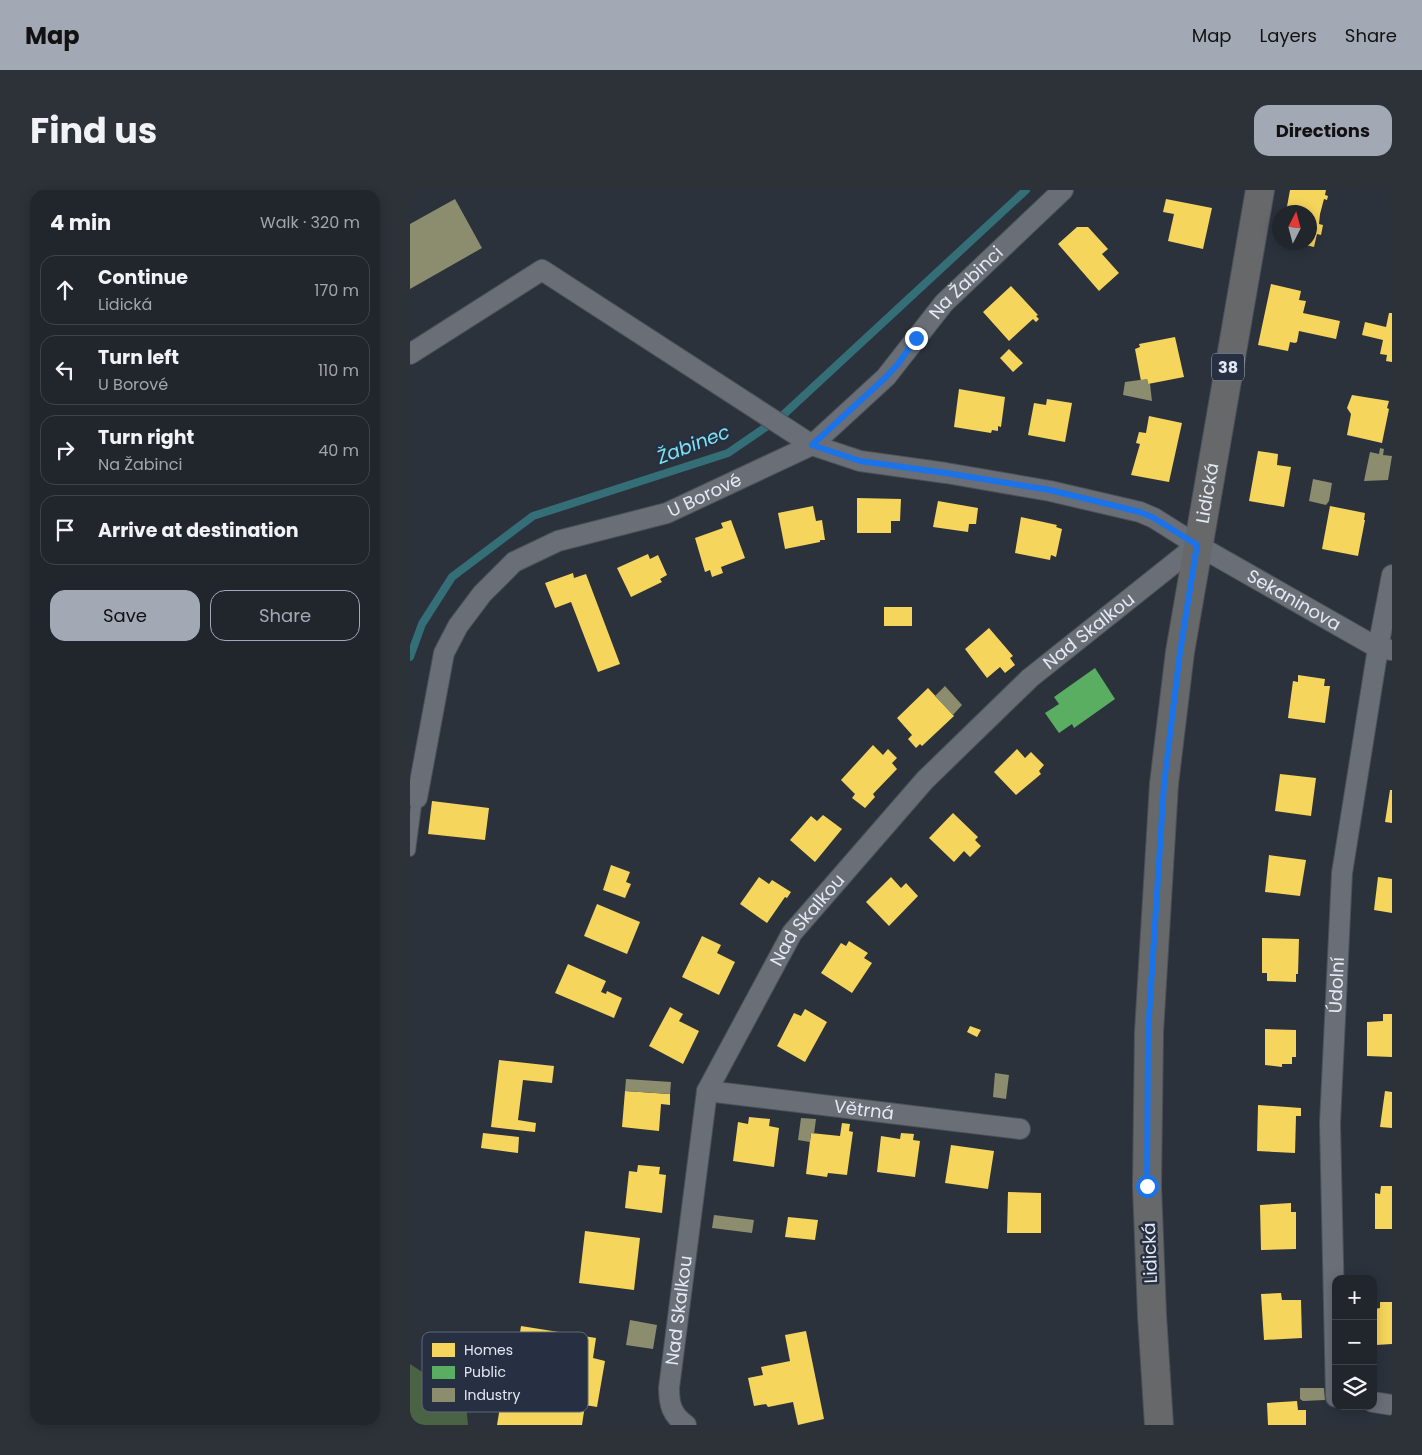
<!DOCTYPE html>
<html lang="en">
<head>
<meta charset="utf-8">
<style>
	body { margin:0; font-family:Poppins,sans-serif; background:#2d3239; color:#f1f3f6 }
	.controls { position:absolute; right:15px; bottom:15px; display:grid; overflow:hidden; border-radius:10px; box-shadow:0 2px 12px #0003 }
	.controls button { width:45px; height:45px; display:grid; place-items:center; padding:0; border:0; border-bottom:1px solid #3e4349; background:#21262d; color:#f1f3f6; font:25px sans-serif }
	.compass { position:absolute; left:862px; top:15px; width:45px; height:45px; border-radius:50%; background:#21262d; box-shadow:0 2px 12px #0003; rotate:6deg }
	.stop { position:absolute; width:15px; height:15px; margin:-11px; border:4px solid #1a73e8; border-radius:50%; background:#fff }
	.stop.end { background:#1a73e8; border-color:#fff; box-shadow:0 1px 5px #0008 }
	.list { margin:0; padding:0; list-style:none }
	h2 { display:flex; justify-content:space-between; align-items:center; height:65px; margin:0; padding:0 20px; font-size:21px }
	h2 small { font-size:16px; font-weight:400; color:#a2a5aa }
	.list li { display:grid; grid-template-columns:32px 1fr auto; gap:15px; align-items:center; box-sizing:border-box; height:70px; margin:0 10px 10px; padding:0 10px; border:1px solid #3e4349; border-radius:15px }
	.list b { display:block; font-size:19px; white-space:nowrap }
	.list p { margin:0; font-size:16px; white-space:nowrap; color:#a2a5aa }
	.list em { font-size:16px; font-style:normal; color:#a2a5aa }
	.actions { display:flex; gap:10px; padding:15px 20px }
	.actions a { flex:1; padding:11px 0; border:1px solid #a2a8b4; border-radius:15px; text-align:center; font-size:18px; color:#a2a8b4 }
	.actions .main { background:#a2a8b4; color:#111 }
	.icon { flex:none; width:28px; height:28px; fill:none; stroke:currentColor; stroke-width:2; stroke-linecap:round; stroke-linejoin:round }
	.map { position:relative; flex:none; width:982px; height:1235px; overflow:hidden; border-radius:15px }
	header { display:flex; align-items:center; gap:30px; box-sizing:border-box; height:70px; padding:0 25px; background:#a2a8b4; color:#111 }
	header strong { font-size:24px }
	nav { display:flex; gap:28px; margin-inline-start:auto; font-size:18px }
	.intro { display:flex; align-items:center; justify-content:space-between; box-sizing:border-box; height:120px; padding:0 30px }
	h1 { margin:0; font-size:35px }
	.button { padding:12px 22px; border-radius:15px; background:#a2a8b4; color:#111; font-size:18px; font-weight:700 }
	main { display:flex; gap:30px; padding:0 30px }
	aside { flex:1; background:#21262d; border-radius:15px; box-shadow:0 2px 12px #0003 }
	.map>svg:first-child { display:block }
</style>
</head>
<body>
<header>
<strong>Map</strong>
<nav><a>Map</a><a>Layers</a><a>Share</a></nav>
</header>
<div class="intro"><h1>Find us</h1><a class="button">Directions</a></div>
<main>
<aside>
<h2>4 min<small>Walk · 320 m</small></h2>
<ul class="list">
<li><svg class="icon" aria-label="ahead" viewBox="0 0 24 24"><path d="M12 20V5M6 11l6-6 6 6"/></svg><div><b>Continue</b><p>Lidická</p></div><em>170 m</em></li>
<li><svg class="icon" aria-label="left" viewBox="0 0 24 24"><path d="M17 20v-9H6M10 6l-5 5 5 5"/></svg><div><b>Turn left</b><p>U Borové</p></div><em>110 m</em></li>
<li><svg class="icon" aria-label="right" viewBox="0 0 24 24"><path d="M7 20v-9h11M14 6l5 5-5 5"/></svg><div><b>Turn right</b><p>Na Žabinci</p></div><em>40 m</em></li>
<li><svg class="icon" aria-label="arrive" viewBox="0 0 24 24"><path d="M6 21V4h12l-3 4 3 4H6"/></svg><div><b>Arrive at destination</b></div></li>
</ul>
<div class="actions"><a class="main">Save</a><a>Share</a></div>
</aside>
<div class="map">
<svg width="982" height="1235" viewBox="0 0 982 1235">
	<rect width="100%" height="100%" fill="#2c323c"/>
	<!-- forest -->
	<path fill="#4a6344" d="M0,1174l41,27 15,13 2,21h-58z"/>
	<!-- homes -->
	<path fill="#f6d55c" d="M880,0h36l-1,5 3,1 -1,4 -3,-1 -4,15 -1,10 4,1 -2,10 -4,-1 -3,13 -16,-4 11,-1v-30h-23z
		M756,9l46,9 -9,41 -35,-8 6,-27 -11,-2z
		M667,37h11l20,22 -6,5 17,19 -20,18 -41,-47z
		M861,94l30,7 -2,9 7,1 -3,12 37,8 -4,18 -37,-8 -2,11 -2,1 -5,-1 -2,9 -30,-6z
		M601,96l27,29 -2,1 3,3 -3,3 -3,-3 -24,22 -26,-29z
		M979,123h3v49l-6,-1 1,-6 -7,-1 3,-14 -21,-5 3,-13 21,5z
		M765,147l9,40 -36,7 -1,-5 -6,2 -6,-32 5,-2 -1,-3z
		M599,159l14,14 -10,9 -13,-14z
		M549,199l46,8 -4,30 -3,-1v5l-6,-1 -1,3 -37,-6z
		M942,205l37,6 -2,7 2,1 -7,34 -35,-8 4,-21 -4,-6z
		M637,209l25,4 -7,39 -37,-7 6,-32 12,2z
		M739,226l33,7 -13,59 -38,-7 9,-31 -4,-1 3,-11 7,1z
		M848,261l20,3 -1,11 14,2 -7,40 -35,-6z
		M447,308l44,1 -1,22h-9v12h-34z
		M528,311l40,7 -2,16h-7l-1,8 -35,-5z
		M403,316l3,15 6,-1 3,20h-5v2l-35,7 -7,-36z
		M920,316l35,7 -1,7h1l-7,36 -36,-7z
		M611,327l36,8 -1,2 6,2 -6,28 -5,-2 -1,5 -35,-7z
		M321,330l14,38 -24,9 2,6 -11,4 -2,-7 -5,2 -10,-34 28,-10 -2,-5z
		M238,364l2,5 8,-4 9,20 -7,4 2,3 -31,15 -14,-29z
		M163,383l1,5 12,-4 34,90 -22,8 -27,-70 -16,6 -10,-25z
		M474,417h28v19h-28z
		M579,438l24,28 -3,2 5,7 -10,8 -5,-6 -13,11 -22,-29z
		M888,485l27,4 -1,7h6l-5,37 -37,-5 5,-37 5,1z
		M518,498l26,28 -32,30 -2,-2 -4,4 -8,-9 4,-4 -15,-17z
		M463,555l10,10 5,-6 9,9 -5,5 5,6 -24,25 2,3 -10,11 -13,-10 3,-4 -14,-14z
		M607,559l8,9 6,-6 13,13 -5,6 2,3 -25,21 -22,-23z
		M870,584l36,4 -5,38 -36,-5z
		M980,600h2v33l-7,-1z
		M22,611l57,7 -4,32 -57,-6z
		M543,623l25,24 -3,3 6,6 -11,11 -6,-6 -10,11 -25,-24z
		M413,625l19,14 -27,33 -25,-22 21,-24 6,5z
		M859,665l37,5 -6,36 -35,-4z
		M201,675l19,7 -4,10 5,2 -6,14 -22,-8z
		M349,687l10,7 3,-4 19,12 -4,6 -2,-1 -18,26 -27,-19z
		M481,687l10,11 5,-5 12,13 -29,30 -23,-24z
		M968,687l14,2v34l-18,-3z
		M187,714l43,18 -13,32 -43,-18z
		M292,746l19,9 -4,8 18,9 -16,33 -37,-18z
		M852,748l37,1 -1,35h-2v8l-29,-1v-8h-5z
		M439,751l19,12 -4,5 8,5 -20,30 -31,-20 20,-30 5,3z
		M158,774l38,17 -5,11 5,2 1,-3 15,7 -8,20 -59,-25z
		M260,817l13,7 -4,7 20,10 -16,33 -34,-18z
		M395,819l22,13 -22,40 -28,-16 17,-33 7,3z
		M973,824h9v43l-25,-1v-34l16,-1z
		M560,836l11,4 -4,7 -10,-5z
		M855,839l31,1v27h-4v7h-10v3l-17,-2z
		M89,870l55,6 -2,17 -29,-3 -5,40 18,3 -1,9 -44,-5z
		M215,901l45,3v11l-9,-1 -2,27 -37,-4z
		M975,901l7,1v36l-12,-1z
		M848,915l43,3v8h-5l-1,37 -38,-2z
		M339,927l21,2 -1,7 10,2 -5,39 -41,-6 5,-39 10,2z
		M432,933l8,1 -1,7 4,1 -6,43 -19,-2 -1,4 -21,-3 5,-41 29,3z
		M73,943l36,4 -1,16 -37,-5z
		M491,943l13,1 -1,6 7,1 -5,36 -38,-5 4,-36 19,3z
		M541,955l43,6 -6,38 -43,-6z
		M228,975l22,2 -1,7 7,1 -4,38 -37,-5 4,-37 8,1z
		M971,996h11v43h-17v-36l5,1z
		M598,1002l33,1v40h-34z
		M881,1013v9h5v37l-35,1 -1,-45z
		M378,1027l30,3 -3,20 -30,-3z
		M175,1041l55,7 -6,52 -55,-7z
		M871,1103l1,7h19l1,38 -38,2 -3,-46z
		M970,1112h12v42l-16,1 -1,-36 5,-1z
		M111,1136l75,12 -3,20 12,3 -8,46 -12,-2 -3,20h-85l3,-18 -4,-1 10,-61 12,1z
		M396,1141l18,88 -26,6 -5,-23 -25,5 -2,-3 -12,2 -6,-28 15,-3 -2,-8 29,-6 -5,-26z
		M887,1211l1,9h8v15h-38l-1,-22z"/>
	<!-- public -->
	<path fill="#5aae61" d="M685,478l20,31 -41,29 -2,-4 -13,9 -14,-20 14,-9 -5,-7z"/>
	<!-- industry -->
	<path fill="#8c8c6e" d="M45,9l27,49 -72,41v-65z
		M737,189l1,5h2l2,17 -29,-6 2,-13z
		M970,258l4,1 -1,6 9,1 -4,24 -24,1 6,-29 9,2z
		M903,289l19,4 -3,18 -3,4 -17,-4z
		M535,496l17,19 -9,10 -18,-19z
		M585,883l14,2 -3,24 -13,-2z
		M216,889l45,3 -1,12 -45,-3z
		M391,928l15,1 -2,15 -3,-1 -1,9 -12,-2z
		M304,1025l40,5 -2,13 -40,-5z
		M220,1130l27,5 -4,24 -27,-4z
		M890,1198h24l1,12 -22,1 -3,-2z"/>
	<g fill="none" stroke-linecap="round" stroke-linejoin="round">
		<!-- stream -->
		<path stroke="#346f78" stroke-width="8" d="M0,467l12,-33 30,-47 81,-61 195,-63 54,-37 244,-226"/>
		<!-- service casing -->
		<g stroke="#4b5059" stroke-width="12">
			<path id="service" d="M0,661l7,-53"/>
		</g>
		<!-- minor casing -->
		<g stroke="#4b5059" stroke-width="22">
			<g id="minor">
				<path id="s1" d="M0,164l132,-84 270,175 48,16 86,12 104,18 90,21 14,6 43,27 181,103 14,2"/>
				<path id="s2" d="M7,608l27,-145 14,-27 24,-32 32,-32 44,-21 109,-28 145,-68 74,-68 58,-74 119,-113"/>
				<path id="s3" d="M297,901l313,38"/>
				<path id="s4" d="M926,1207l-6,-274 12,-250 36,-225 14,-73"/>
				<path d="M963,1212l19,3"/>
				<path id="s5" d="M276,1235c-14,-10 -17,-20 -17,-37l38,-297 85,-158 133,-153 105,-102 167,-133"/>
			</g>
		</g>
		<!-- primary casing -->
		<g stroke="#4b5059" stroke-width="30">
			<g id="primary">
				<path id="s6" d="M749,1235l-7,-110 -5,-129 2,-154 15,-248 16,-132 80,-462"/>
			</g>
		</g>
		<!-- service -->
		<use href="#service" stroke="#6a6e77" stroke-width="10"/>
		<!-- minor -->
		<use href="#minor" stroke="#6a6e77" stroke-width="20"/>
		<!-- primary -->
		<use href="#primary" stroke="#666869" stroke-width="28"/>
	</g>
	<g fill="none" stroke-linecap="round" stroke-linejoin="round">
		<!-- route -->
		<path stroke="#1a73e8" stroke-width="6" d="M506,148l-18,26 -12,13 -74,68 48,16 86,12 104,17 90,22 14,6 43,27 -17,107 -16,132 -16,248 -1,154"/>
	</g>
	<g text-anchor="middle" stroke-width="5" stroke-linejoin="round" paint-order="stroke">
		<!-- shield labels -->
		<rect fill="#263042" stroke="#aab1bf" stroke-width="1" x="802" y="163.5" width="32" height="27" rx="4"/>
		<g font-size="16" font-weight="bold" fill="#e2e8f4">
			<text x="818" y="183">38</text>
		</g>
		<!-- street labels -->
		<g font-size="18" fill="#e2e8f4" stroke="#263042">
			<text dy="6" stroke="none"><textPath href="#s2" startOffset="809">Na Žabinci</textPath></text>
			<text dy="6" stroke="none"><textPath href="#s6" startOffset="936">Lidická</textPath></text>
			<text dy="6" stroke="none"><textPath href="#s2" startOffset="466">U Borové</textPath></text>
			<text dy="6" stroke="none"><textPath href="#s1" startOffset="991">Sekaninova</textPath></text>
			<text dy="6" stroke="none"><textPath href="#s5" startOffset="946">Nad Skalkou</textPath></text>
			<text dy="6" stroke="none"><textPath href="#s5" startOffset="541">Nad Skalkou</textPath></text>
			<text dy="6" stroke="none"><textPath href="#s4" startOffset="412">Údolní</textPath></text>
			<text dy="6" stroke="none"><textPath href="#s3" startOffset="158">Větrná</textPath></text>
			<text transform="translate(740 1063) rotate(-92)" y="6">Lidická</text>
			<text dy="6" stroke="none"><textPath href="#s5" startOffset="121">Nad Skalkou</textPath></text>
		</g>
		<!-- water labels -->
		<g font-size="19" font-style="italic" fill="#7de3f1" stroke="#263042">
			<text transform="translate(283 254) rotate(-21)" y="7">Žabinec</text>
		</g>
	</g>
	<!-- legend -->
	<rect x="12" y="1142" width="166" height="80" rx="8" fill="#263042" stroke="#5e6777" stroke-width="1"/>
	<rect x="22" y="1153" width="23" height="14" fill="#f6d55c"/>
	<rect x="22" y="1176" width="23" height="13" fill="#5aae61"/>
	<rect x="22" y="1198" width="23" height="14" fill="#8c8c6e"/>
	<g font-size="14" fill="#e2e8f4">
		<text x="54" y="1165">Homes</text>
		<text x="54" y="1187">Public</text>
		<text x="54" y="1210">Industry</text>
	</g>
</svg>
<div class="controls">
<button>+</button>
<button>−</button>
<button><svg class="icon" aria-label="layers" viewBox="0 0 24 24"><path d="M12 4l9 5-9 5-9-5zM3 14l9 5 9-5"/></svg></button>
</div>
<svg class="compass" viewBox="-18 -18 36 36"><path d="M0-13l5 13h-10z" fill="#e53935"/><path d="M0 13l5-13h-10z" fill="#a2a5aa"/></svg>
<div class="stop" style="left:737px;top:996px"></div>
<div class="stop end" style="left:506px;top:148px"></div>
</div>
</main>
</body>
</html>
